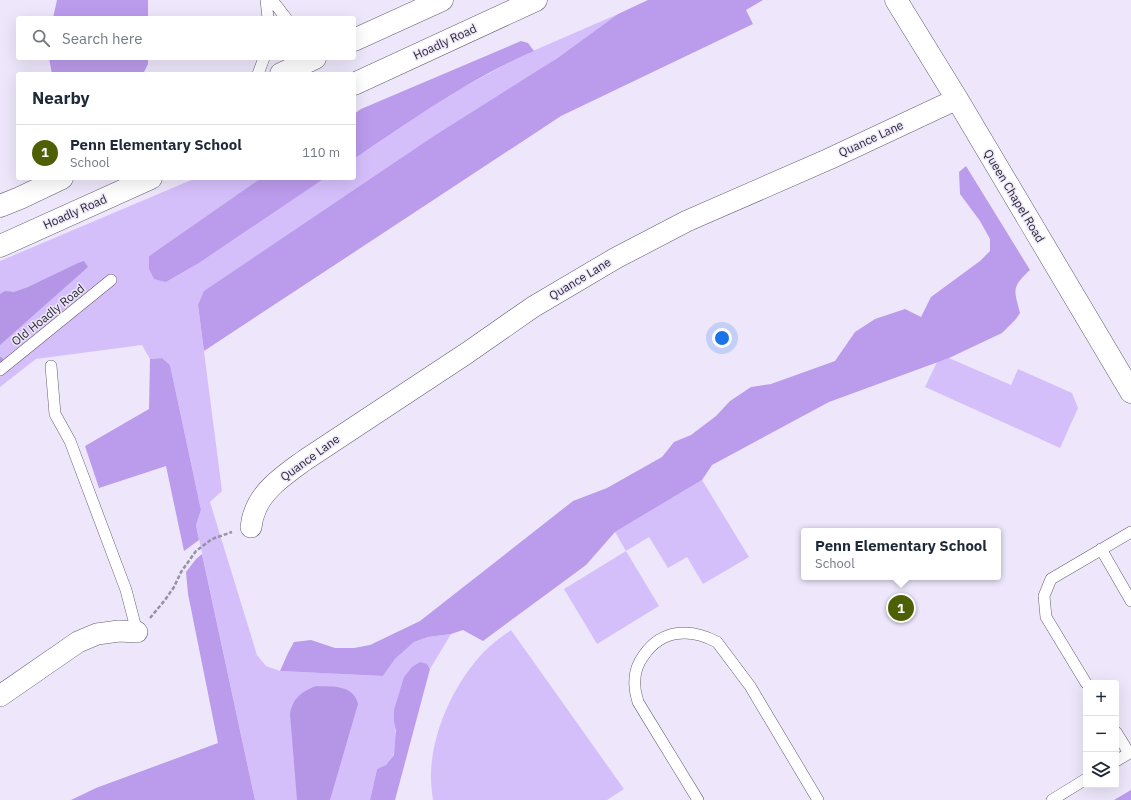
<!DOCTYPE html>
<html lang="en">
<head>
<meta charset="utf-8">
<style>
	body { margin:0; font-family:"IBM Plex Sans",sans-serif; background:#f2f2f3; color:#1f2937 }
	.controls { position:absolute; right:12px; bottom:12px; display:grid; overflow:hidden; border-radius:4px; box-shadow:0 4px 16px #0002 }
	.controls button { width:36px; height:36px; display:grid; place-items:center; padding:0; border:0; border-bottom:1px solid #e0e1e3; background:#fff; color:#1f2937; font:20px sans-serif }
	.you { position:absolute; left:722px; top:338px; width:14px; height:14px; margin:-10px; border:3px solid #fff; border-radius:50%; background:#1a73e8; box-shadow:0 0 0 6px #1a73e833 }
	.badge { display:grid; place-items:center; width:26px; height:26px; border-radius:50%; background:#4e6006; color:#fff; font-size:13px; font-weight:700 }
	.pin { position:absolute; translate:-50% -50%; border:2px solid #fff; box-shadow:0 1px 4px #0006 }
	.popup { position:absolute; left:801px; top:528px; width:200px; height:52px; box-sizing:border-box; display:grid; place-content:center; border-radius:4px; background:#fff; filter:drop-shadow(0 1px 3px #0005); font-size:13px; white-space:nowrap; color:#747a83 }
	.popup b { font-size:15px; color:#1f2937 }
	.popup::after { content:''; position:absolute; left:50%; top:100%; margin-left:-8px; border:8px solid transparent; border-top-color:#fff }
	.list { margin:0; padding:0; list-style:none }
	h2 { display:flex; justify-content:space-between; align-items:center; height:52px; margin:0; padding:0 16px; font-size:17px }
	h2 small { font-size:13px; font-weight:400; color:#747a83 }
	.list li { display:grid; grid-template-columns:26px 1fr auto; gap:12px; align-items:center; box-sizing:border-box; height:56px; padding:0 16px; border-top:1px solid #e0e1e3 }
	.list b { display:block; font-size:15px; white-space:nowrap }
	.list p { margin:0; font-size:13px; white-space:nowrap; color:#747a83 }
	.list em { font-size:13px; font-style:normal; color:#747a83 }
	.icon { flex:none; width:22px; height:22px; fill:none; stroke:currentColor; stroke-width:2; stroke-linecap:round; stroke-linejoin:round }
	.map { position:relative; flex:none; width:1131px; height:800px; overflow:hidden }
	.search { position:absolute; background:#fff; box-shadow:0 4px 16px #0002; left:16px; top:16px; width:340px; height:44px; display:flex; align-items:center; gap:10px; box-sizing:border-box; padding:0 14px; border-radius:4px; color:#747a83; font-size:15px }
	.panel { position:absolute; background:#fff; box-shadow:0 4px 16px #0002; left:16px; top:72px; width:340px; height:108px; border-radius:4px }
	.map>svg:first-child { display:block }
</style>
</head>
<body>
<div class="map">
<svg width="1131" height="800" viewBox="0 0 1131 800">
	<rect width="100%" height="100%" fill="#eee7fb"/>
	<!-- green -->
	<path fill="#d5bffb" d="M618,14l-62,45 -358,246 24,186 -12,11 47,153 9,11 14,5 103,5 12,-17 19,-17 14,-5 23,-3 -21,35 -3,-5 -33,58c3,13 4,34 -8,43 -3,2 -7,3 -9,4l-7,31h-115l-59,-275 5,-15 -31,-145 -8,-7 -12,1 -8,-14 -106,14 -36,28v-126l196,-83h65l-112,78 17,26 33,-19 126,-85h29v-19l95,-64 70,-38z
		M949,358l62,27 7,-16 54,24 6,15 -18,40 -135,-61 12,-25z
		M702,480l47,77 -46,27 -16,-27 -19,11 -19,-31 -23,14 33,55 -62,38 -33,-55 62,-38 -11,-19z
		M511,630l113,159 -17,11h-174c-2,-13 -3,-27 -1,-40 5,-42 31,-93 64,-119 5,-4 10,-7 15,-11z"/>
	<!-- forest -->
	<path fill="#bb9bec" d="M57,0h91v18h-95z
		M648,0h115l-17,10 7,14 -192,92 -357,235 -6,-46 6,-14 230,-155 122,-77 62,-45z
		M521,41l7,2 6,8c-65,28 -122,69 -180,108v-45l7,-5z
		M49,58h99v6l-5,10h-91z
		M966,166l64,104c-19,18 -16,19 -10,43l-4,6 -14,14 -53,25 -120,44 -117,63 -10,15 -87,52 -29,33 -103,76 -20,-11 -12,4 -23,3 -14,5 -19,17 -12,17 -103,-5 8,-18 6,-11 17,-2 24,8h19l16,-3 50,-24 153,-120 34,-13 55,-31 12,-15 17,-7 25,-19 14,-15 21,-14 20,-3 64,-23 20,-29 20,-13 30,-10 16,8 10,-20 49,-36 10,-10v-12l-10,-18 -20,-27 -1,-22z
		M261,178h64l-126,85 -33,19 -12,-3 -5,-10v-13z
		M162,358l8,7 31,145 -5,15 3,15 -15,11 -18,-85 -67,22 -14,-42 64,-37 1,-50z
		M202,554l53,246h-184l25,-12 122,-45 -30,-149 -2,-22 10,-13z
		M420,662l7,2 3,5 -35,131h-25l7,-31 9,-4 8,-10 2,-24 -2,-9v-12l10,-33 8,-10z
		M1131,790v10h-17z"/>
	<!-- water -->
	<path fill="#b596e6" d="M84,261l4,6 -88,78v-51l5,-3 9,1 14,-5 50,-24z
		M316,686c17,1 37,-2 42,18l-28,96h-33l-7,-86c2,-15 12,-23 26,-28z"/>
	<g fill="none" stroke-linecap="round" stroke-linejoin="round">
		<!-- stream -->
		<path stroke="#b596e6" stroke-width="6" d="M0,360l1,1"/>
		<!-- lane casing -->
		<g stroke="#645e6f" stroke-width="12">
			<path id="lane" d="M266,0l2,18
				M272,0l14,18
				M258,74l6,-16
				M51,366l4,48 15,27 56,149 11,42
				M0,370l111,-90
				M1101,549l30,52
				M1086,683l-40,-66 -2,-21 7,-17 80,-47
				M1116,732l13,21
				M1116,761l15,-9
				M698,800l-60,-98c-1,-5 -3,-10 -3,-15 -1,-11 2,-23 9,-32 18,-26 46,-27 73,-13l33,44 68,114
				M1052,800l34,-21"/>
		</g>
		<!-- street casing -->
		<g stroke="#645e6f" stroke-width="22">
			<path id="street" d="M251,527c1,-4 1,-9 3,-13 7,-24 32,-40 51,-54l162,-107 66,-46 83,-49 71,-37 142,-62 128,-60
				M0,696l78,-54 19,-8 22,-3 18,1"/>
		</g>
		<!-- secondary casing -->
		<g stroke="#645e6f" stroke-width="23">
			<path id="secondary" d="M896,0l61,99 174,293"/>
		</g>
		<!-- primary casing -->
		<g stroke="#645e6f" stroke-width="23">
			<path id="primary" d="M354,40l88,-40
				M281,74l34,-16
				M354,84l182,-84
				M0,206l20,-8 42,-20
				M0,246l151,-68"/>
		</g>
		<!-- path -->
		<path stroke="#9792a1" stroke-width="2.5" stroke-dasharray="4 2" stroke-linecap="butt" d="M150,618l15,-18 9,-13 7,-15 15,-21 16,-12 20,-7"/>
		<!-- lane -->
		<use href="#lane" stroke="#fff" stroke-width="11"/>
		<!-- street -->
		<use href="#street" stroke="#fff" stroke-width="21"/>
		<!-- secondary -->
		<use href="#secondary" stroke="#fff" stroke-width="22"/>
		<!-- primary -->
		<use href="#primary" stroke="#fff" stroke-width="22"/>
	</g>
	<g text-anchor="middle" stroke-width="3" stroke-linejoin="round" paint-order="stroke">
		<!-- street labels -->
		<g font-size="12" fill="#2a282f" stroke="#eee7fb">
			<text transform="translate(445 42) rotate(-25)" y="4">Hoadly Road</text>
			<text transform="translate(871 139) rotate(-25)" y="4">Quance Lane</text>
			<text transform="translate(1014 196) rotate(59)" y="4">Queen Chapel Road</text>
			<text transform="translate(75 212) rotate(-24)" y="4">Hoadly Road</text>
			<text transform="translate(580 279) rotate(-31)" y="4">Quance Lane</text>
			<text transform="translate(48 315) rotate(-39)" y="4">Old Hoadly Road</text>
			<text transform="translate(310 458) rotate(-36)" y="4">Quance Lane</text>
		</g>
	</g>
</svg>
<div class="controls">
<button>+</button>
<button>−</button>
<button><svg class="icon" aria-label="layers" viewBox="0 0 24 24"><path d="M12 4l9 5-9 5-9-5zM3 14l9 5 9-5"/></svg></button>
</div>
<div class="you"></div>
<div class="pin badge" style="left:901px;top:608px">1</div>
<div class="popup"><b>Penn Elementary School</b>School</div>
<div class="search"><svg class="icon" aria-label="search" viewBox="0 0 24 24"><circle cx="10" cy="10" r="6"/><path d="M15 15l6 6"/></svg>Search here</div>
<section class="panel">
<h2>Nearby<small></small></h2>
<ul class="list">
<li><span class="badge">1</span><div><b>Penn Elementary School</b><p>School</p></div><em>110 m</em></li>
</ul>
</section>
</div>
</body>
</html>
